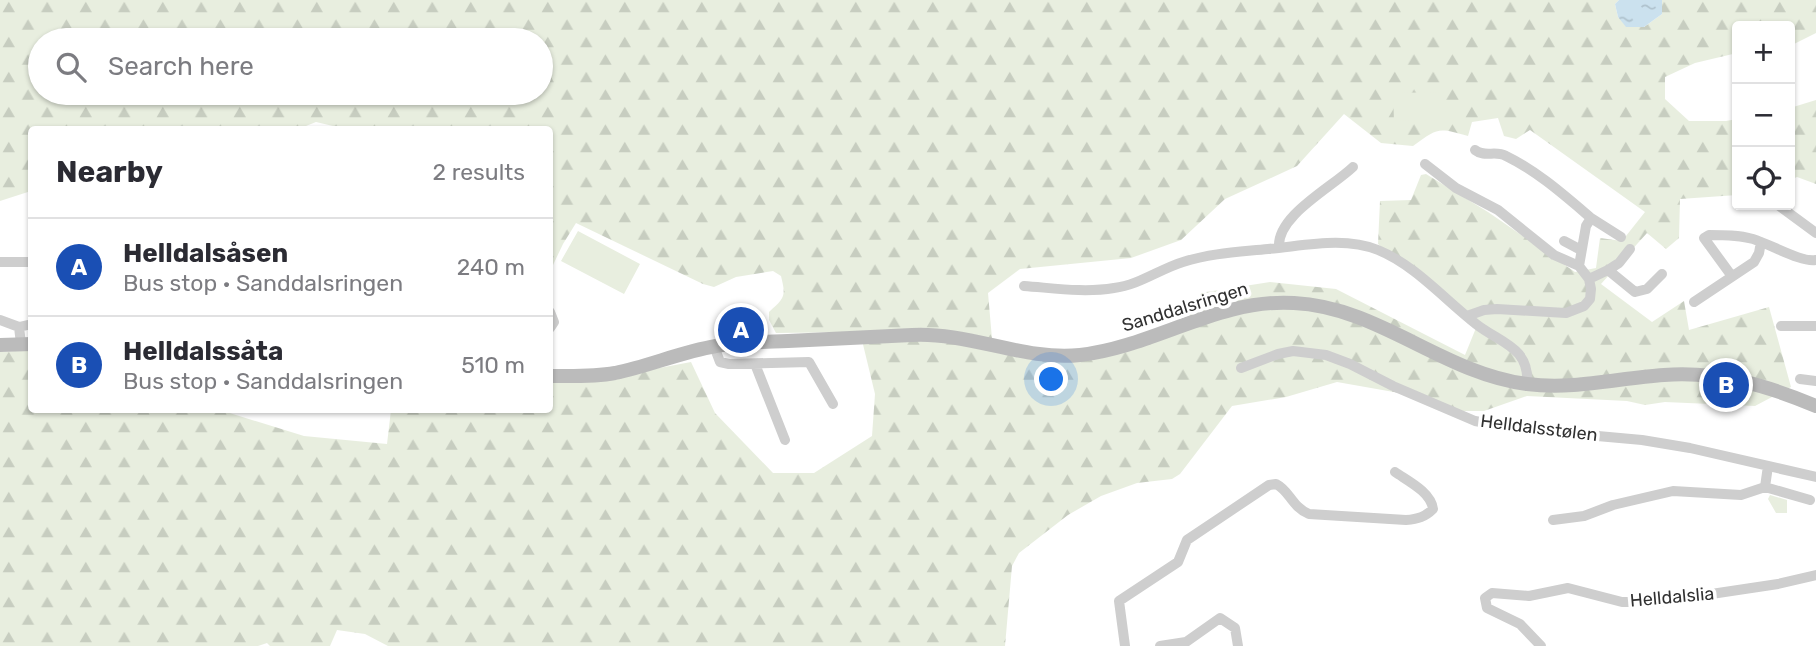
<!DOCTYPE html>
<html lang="en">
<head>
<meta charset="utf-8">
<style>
	body { margin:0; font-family:Rubik,sans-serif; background:#f7f7f7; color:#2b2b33 }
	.controls { position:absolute; right:21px; top:21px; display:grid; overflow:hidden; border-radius:7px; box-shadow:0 2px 5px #0004 }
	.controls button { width:63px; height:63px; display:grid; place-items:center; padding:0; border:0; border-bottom:2px solid #e1e1e2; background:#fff; color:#2b2b33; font:35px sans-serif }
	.you { position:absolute; left:1052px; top:380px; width:24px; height:24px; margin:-18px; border:5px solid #fff; border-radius:50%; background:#1a73e8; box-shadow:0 0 0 10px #1a73e833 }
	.badge { display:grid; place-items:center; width:46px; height:46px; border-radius:50%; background:#eb3143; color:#fff; font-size:23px; font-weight:700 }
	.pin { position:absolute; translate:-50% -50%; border:4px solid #fff; box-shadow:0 2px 7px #0006 }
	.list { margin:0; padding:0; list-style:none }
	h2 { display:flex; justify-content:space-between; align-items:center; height:91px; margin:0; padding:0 28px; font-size:30px }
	h2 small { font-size:23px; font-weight:400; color:#7c7c81 }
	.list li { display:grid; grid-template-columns:46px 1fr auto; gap:21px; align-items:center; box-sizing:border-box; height:98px; padding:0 28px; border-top:2px solid #e1e1e2 }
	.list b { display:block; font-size:26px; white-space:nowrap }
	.list p { margin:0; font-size:23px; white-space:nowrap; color:#7c7c81 }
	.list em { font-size:23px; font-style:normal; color:#7c7c81 }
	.icon { flex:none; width:38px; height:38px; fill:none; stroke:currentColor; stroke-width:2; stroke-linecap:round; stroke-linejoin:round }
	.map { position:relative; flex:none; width:1816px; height:646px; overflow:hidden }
	.search { position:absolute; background:#fff; box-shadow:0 2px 5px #0004; left:28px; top:28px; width:525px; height:77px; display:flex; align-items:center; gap:18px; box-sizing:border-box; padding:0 24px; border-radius:38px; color:#7c7c81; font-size:26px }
	.panel { position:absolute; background:#fff; box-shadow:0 2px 5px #0004; left:28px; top:126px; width:525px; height:287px; border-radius:7px }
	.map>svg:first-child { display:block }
</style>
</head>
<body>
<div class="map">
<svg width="1816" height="646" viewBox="0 0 1816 646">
	<defs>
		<pattern id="forest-firs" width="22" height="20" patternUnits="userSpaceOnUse" patternTransform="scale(1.75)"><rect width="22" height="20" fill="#e8eedf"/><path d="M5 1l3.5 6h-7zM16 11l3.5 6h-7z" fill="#c7cdc0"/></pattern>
		<pattern id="water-ripples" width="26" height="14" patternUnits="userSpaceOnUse" patternTransform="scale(1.75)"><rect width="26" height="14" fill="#cbe1ee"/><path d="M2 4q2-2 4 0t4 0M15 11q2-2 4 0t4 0" fill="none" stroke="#afc2cd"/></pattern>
	</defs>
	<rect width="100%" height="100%" fill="#fff"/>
	<!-- forest -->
	<path fill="url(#forest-firs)" fill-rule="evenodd" d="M0,0h1619l-4,4 3,13 9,10h17l18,-13v-14h154v33l-26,13v-20h-53v27l-42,10 -30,14v22l24,22h37l11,-2v76l-57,4 -1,39 -13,11 -19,-16 -46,51 51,38 32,-21 5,29 80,-23 22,80 -36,19 -90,-4 -20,3 -18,-4 -100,-5 -43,15h-37l-42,-17 -68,-12 -51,15 -54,9 -52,68 -8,5 -35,4 -36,13 -33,19 -49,38 -7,13 -7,80h-617l-23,-12 -28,-4 -7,16h-60l-3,-3 -9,3h-258v-294l31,-2 1,60h188l84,26 83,8 4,-34h159v-30l30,3 111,-21 24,51 58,60h41l58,-37 3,-42 -15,-62 -84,1 -7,-13v-8c16,-14 17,-16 12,-36l-8,-5 -37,6 -22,10 -11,-3 -127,-61 -13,21 -10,21 -3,-2v-133h-200l-34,-8 -20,8h-264l-1,61 -31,10zM40,40h501v53h-501zM1344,114l37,29 32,3c25,-18 24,-19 55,-10l4,-14 26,-4 6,18 12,3 14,-9 115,82 -23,29 -22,-3 -4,30 -21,4 -87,-60 -62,-38 -5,1 -10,25 -31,1 -2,43 98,84 -11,27 -129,-66 -66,-7 -70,11 -13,26 -105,39 -90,-19 -4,-46 32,-24 111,-11 50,-18 44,-41 72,-33z
		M1816,100v84l-19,-7 -7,3v-72z"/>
	<!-- park -->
	<path fill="#e8eedf" d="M1445,92l1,28 -52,1 -1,-28z
		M578,231l62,33 -16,30 -63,-33z
		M1770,495l17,5v13h-11l-8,-14z"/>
	<!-- water -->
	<path fill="url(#water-ripples)" d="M1619,0h43v14l-18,13h-18l-8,-10 -3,-13z"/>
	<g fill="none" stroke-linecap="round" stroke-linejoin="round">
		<!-- street -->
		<path stroke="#cecece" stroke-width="10" d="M1475,150c10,8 20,0 31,6 31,15 58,39 85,62l-5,8 -7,40
			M1425,164l31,24 42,22 56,45 25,11 10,13 2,10 -1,10 -6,7 -18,7 -69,-4 -13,1 -17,6
			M1778,205l38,28
			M1591,218l30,19
			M1564,241l17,9
			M1279,248c-3,-32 52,-60 74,-81
			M0,262h32
			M1608,270l11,-7 11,-14
			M1731,275l-27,-37 5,-3c15,0 30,0 44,4 17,5 49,24 63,21
			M1589,279l19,-9 27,22 12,-3 15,-15
			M1024,286c29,2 60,7 90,2 25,-3 46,-19 69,-26 28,-9 56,-10 85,-13 35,-3 76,-13 110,1 37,15 67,50 98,74 24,19 54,23 51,60
			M1694,302l60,-40 5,-9 2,-11
			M550,312l4,10 -4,6
			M0,320l19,7
			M1781,326h35
			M21,344l-2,-17 13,-3
			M714,346l6,16 9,2 80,-2 24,42
			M755,364l30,76
			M1241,368l37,-14 15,-3 33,4 24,9 43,22 82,35 45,8 122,11 48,8 126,29
			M1800,379l16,2
			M1765,487l45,13
			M1553,520l31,-4 29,-11 60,-14 68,4 24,-8 3,-21
			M1125,646l-6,-45 59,-39 9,-22 82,-55 7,-1c14,7 15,22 33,30l97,6c12,-1 19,-3 27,-11 -2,-17 -25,-28 -38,-37
			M1160,646l26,-4 34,-24 15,10 3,18
			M1541,646l-21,-22 -33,-16 -2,-10 7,-5 37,3 39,-8 54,14h36l120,-18 38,-9"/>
		<!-- secondary -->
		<path stroke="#bbb" stroke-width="14" d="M0,345l32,-1
			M550,376c21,0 43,1 65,-3 34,-7 66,-21 101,-27 23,-4 48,-4 72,-5 41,-2 82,-4 124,-6 58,-3 112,26 168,20 73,-8 139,-57 214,-52 85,4 148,70 233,81 47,6 91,-6 137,-9 54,-4 102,10 152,31"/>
	</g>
	<g text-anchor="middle" stroke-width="7" stroke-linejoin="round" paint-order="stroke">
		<!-- street labels -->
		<g font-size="18" fill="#313131" stroke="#fff">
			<text transform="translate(1185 307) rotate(-17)" y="6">Sanddalsringen</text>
			<text transform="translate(1539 428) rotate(7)" y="6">Helldalsstølen</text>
			<text transform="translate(1672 597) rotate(-5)" y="6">Helldalslia</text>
		</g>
	</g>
</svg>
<div class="controls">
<button>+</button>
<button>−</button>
<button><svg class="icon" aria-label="locate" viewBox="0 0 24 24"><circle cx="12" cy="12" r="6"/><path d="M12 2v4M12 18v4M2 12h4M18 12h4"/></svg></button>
</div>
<div class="you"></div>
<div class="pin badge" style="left:741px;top:330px;background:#1a4fb4">A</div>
<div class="pin badge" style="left:1726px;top:385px;background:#1a4fb4">B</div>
<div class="search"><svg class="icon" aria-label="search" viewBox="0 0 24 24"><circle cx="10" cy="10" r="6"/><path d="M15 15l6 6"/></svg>Search here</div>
<section class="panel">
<h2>Nearby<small>2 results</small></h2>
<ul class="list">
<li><span class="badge" style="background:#1a4fb4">A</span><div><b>Helldalsåsen</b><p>Bus stop · Sanddalsringen</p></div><em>240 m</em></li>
<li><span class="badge" style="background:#1a4fb4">B</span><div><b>Helldalssåta</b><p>Bus stop · Sanddalsringen</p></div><em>510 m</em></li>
</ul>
</section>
</div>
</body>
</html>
